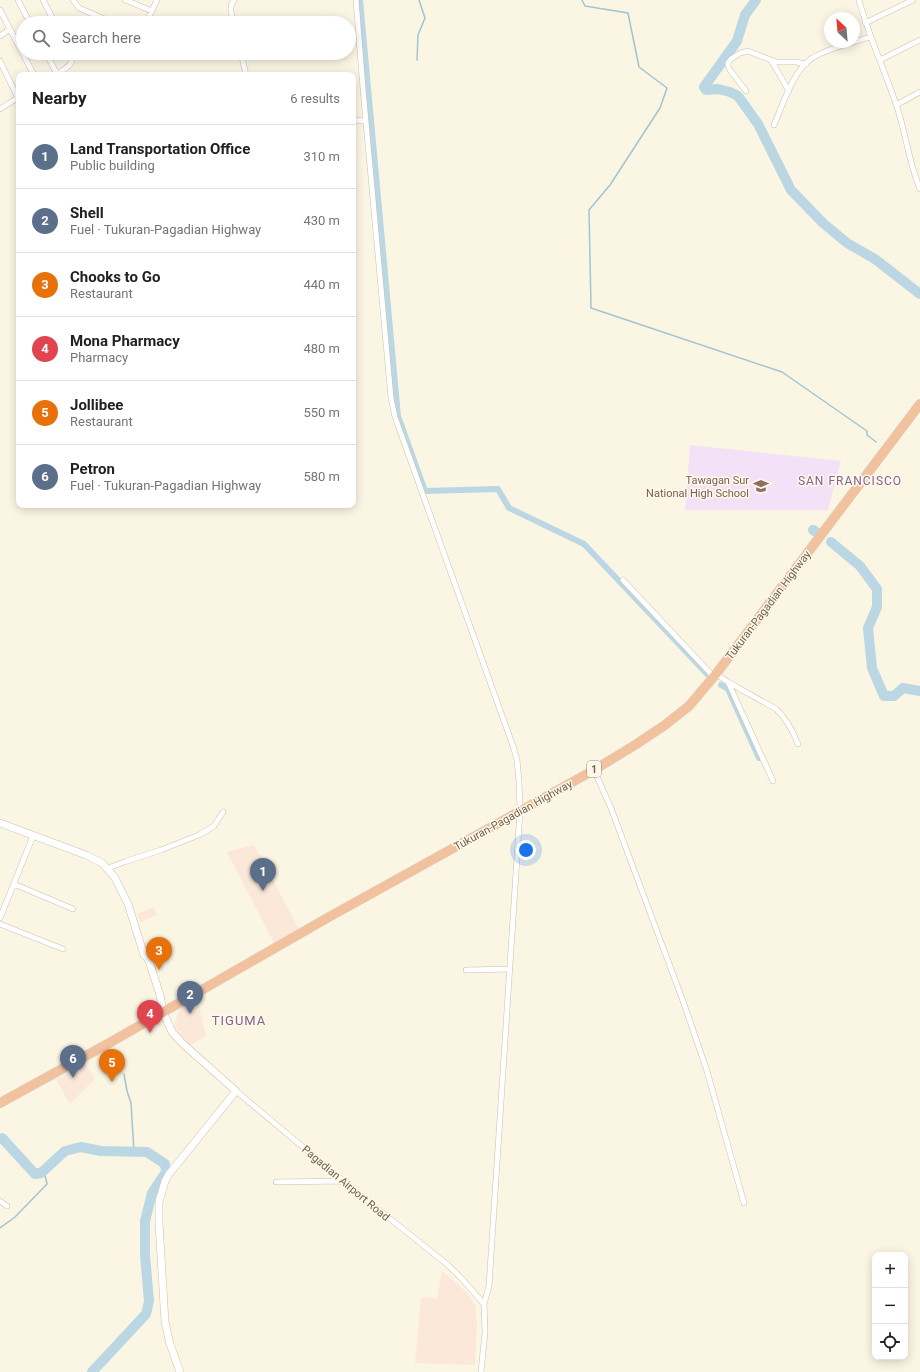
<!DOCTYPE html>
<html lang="en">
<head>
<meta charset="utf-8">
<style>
	body { margin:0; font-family:Roboto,sans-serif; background:#f6f6f6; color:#202124 }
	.controls { position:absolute; right:12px; bottom:12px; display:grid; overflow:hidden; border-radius:8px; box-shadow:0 2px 10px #0003 }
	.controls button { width:36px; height:36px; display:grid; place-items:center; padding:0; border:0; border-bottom:1px solid #e0e0e0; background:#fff; color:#202124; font:20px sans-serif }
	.compass { position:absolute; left:824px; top:12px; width:36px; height:36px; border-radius:50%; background:#fff; box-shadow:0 2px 10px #0003; rotate:334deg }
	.you { position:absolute; left:526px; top:850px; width:14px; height:14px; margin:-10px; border:3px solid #fff; border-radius:50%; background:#1a73e8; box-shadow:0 0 0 6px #1a73e833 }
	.badge { display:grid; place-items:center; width:26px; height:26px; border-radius:50%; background:#0f766e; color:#fff; font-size:13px; font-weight:700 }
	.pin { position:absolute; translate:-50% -33px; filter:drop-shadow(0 1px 2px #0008) }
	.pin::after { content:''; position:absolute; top:21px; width:14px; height:12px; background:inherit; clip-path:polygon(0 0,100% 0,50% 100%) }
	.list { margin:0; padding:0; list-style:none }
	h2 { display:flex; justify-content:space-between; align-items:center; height:52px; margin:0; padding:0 16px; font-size:17px }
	h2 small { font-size:13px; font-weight:400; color:#757577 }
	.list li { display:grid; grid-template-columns:26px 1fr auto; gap:12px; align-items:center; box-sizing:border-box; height:64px; padding:0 16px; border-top:1px solid #e0e0e0 }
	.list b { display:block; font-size:15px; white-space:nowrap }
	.list p { margin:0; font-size:13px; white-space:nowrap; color:#757577 }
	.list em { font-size:13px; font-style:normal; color:#757577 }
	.icon { flex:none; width:22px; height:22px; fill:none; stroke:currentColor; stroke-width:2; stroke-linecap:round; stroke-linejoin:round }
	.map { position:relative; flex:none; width:920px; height:1372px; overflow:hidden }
	.search { position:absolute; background:#fff; box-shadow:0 2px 10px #0003; left:16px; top:16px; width:340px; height:44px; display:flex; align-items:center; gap:10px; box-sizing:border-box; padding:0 14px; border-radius:22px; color:#757577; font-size:15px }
	.panel { position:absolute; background:#fff; box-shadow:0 2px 10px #0003; left:16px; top:72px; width:340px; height:436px; border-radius:8px }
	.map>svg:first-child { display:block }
</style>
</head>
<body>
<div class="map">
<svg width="920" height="1372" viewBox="0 0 920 1372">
	<rect width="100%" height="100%" fill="#fbf6e4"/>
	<!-- commercial -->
	<path fill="#fbe8d9" d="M254,845l46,86 -25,14 -48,-93z
		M154,907l3,8 -17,7 -3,-8z
		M197,998l9,38 -17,10 -15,-20 6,-18z
		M85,1064l10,15 -25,25 -14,-25z
		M442,1271l18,15 8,8 7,11 2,18 -2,42 -60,-2 6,-66 16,2z"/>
	<!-- education -->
	<path fill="#f3e1f7" d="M690,445l151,16 -13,49h-143z"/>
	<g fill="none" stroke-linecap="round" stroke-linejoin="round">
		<!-- stream -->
		<path stroke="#a1c4d4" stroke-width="1.5" d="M582,0l3,6 43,7 11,54 28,21 -7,20 -50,77 -21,25 2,98 191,64 85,59v4l9,7
			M417,60l1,-25 7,-17 -6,-18
			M813,530l3,-3
			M124,1074l3,17 4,12 3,49
			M0,1228l15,-11 32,-33 -3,-13"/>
		<!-- canal -->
		<path stroke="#bad7e3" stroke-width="6" d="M360,0l38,416 27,75 73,-2 11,19 75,36 124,131
			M721,685l7,4 31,69"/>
		<!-- river -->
		<path stroke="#bad7e3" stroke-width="10" d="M756,0l-11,15 -8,26 -33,46 2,3 12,-1 12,3 8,4 20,28 33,66 32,33 24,20 28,16 45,35
			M813,530l3,2
			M831,542l29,24 17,23v18l-9,21 4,40 12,28h10l9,-8 17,3
			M0,1139l2,-1 33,36 6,-1 24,-22 16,-4 20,4 46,1 18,12 1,8 -14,21 -7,28v34l4,46 -3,13 -54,58"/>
		<!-- street casing -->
		<g stroke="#ccbfab" stroke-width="6">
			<path id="street" d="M18,0l12,23
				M43,0l12,23
				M73,0l6,8 35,15
				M125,0l27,11
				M234,0c-6,7 -2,15 0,23
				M356,0l7,89 28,309 4,19 118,329 4,14 2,21 1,30 -31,475 -5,18
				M859,0c10,37 26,71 38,107 9,27 12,56 23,82
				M0,10l34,65
				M146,23l11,-23
				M865,23l48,-23
				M0,36l10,-7
				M46,53l11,21
				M241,53l5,22
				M771,60l18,31
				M880,60l40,-20
				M0,61l18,37
				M55,75c9,-6 21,-10 16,-22
				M746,91l-16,-21 -2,-4v-3l3,-4 9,-6 8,-2 28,11h20l10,2
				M896,105l24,-13
				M0,109l19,-12
				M353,120l13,1
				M774,125c9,-21 19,-54 38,-67 16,-10 40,-15 58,-21
				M623,580l91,97
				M716,674l12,8 48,27c11,10 17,22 22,35
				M728,682l45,99
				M594,770l17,38 72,193 24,70 37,132
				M108,868l19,-7 34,-11 38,-15 15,-9 9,-14
				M14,884l59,25
				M0,918l33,-82
				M0,924l63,25
				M466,970l44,-1
				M236,1091l123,103 89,71 16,16 20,23 1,28 -4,40
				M276,1182l68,-1
				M0,1201l7,5"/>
		</g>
		<!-- secondary casing -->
		<g stroke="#cec0a9" stroke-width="8">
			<path id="secondary" d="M0,823l86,32 16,8 13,15 13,26 16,51
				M143,950l6,11 11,34 3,17 9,20 11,12 53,47 -67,83 -4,7 -6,21v21l6,99 5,22 10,28"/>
		</g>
		<!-- highway casing -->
		<g stroke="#dad5d0" stroke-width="10">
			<path id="highway" d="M0,1103l111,-61 218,-125 265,-147 41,-25 30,-20 24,-19 27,-32 204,-270"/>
		</g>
		<!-- street -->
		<use href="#street" stroke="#fff" stroke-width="5"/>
		<!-- secondary -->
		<use href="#secondary" stroke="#fff" stroke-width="7"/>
		<!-- highway -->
		<use href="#highway" stroke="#f2c29e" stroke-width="9"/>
	</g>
	<!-- icons -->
	<defs>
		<g id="school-bare" transform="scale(1.2)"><path d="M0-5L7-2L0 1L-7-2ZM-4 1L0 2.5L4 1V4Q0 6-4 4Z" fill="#8d6e63" stroke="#fef9ea" stroke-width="2.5" paint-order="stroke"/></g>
	</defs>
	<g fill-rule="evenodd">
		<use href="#school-bare" x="761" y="486"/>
	</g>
	<g text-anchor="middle" stroke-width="3" stroke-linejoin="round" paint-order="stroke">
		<!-- shield labels -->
		<rect fill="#fef9ea" stroke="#9c8d7b" stroke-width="1" x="587" y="761" width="14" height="16" rx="3"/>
		<g font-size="10" font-weight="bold" fill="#725f4b">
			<text x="594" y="773">1</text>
		</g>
		<!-- education labels -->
		<g font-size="11" fill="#785e54" stroke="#fef9ea" text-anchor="end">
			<text x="749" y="484">Tawagan Sur<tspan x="749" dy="13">National High School</tspan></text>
		</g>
		<!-- street labels -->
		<g font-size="11" fill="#725f4b" stroke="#fef9ea">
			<text transform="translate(768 605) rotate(-53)" y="4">Tukuran-Pagadian Highway</text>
			<text transform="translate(513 815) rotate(-29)" y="4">Tukuran-Pagadian Highway</text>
			<text transform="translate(346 1183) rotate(40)" y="4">Pagadian Airport Road</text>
		</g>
		<!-- neighbourhood labels -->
		<g font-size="12" letter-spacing="1" fill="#87638e" stroke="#fef9ea">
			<text x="850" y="485">SAN FRANCISCO</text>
		</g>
		<!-- quarter labels -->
		<g font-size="13" letter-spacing="1" fill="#87638e" stroke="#fef9ea">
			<text x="239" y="1025">TIGUMA</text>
		</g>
	</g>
</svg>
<div class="controls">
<button>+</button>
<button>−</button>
<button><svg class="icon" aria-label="locate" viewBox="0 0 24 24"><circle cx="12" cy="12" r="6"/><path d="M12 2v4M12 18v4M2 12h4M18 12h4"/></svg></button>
</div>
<svg class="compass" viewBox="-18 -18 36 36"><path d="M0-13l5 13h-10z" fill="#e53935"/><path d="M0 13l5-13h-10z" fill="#757577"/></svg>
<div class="you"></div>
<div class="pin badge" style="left:263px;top:891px;background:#5c6f8a">1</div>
<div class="pin badge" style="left:190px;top:1014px;background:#5c6f8a">2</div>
<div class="pin badge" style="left:159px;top:970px;background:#e8710a">3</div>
<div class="pin badge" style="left:150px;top:1033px;background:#e0444e">4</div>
<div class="pin badge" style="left:112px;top:1082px;background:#e8710a">5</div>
<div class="pin badge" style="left:73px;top:1078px;background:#5c6f8a">6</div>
<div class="search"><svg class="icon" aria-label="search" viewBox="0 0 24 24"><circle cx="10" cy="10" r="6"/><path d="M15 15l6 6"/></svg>Search here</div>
<section class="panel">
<h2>Nearby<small>6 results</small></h2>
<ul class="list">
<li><span class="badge" style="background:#5c6f8a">1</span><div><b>Land Transportation Office</b><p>Public building</p></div><em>310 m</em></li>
<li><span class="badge" style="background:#5c6f8a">2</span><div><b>Shell</b><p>Fuel · Tukuran-Pagadian Highway</p></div><em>430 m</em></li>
<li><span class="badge" style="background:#e8710a">3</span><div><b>Chooks to Go</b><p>Restaurant</p></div><em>440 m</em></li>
<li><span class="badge" style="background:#e0444e">4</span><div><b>Mona Pharmacy</b><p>Pharmacy</p></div><em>480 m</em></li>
<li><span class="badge" style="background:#e8710a">5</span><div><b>Jollibee</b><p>Restaurant</p></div><em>550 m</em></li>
<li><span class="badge" style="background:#5c6f8a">6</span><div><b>Petron</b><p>Fuel · Tukuran-Pagadian Highway</p></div><em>580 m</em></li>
</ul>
</section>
</div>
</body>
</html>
